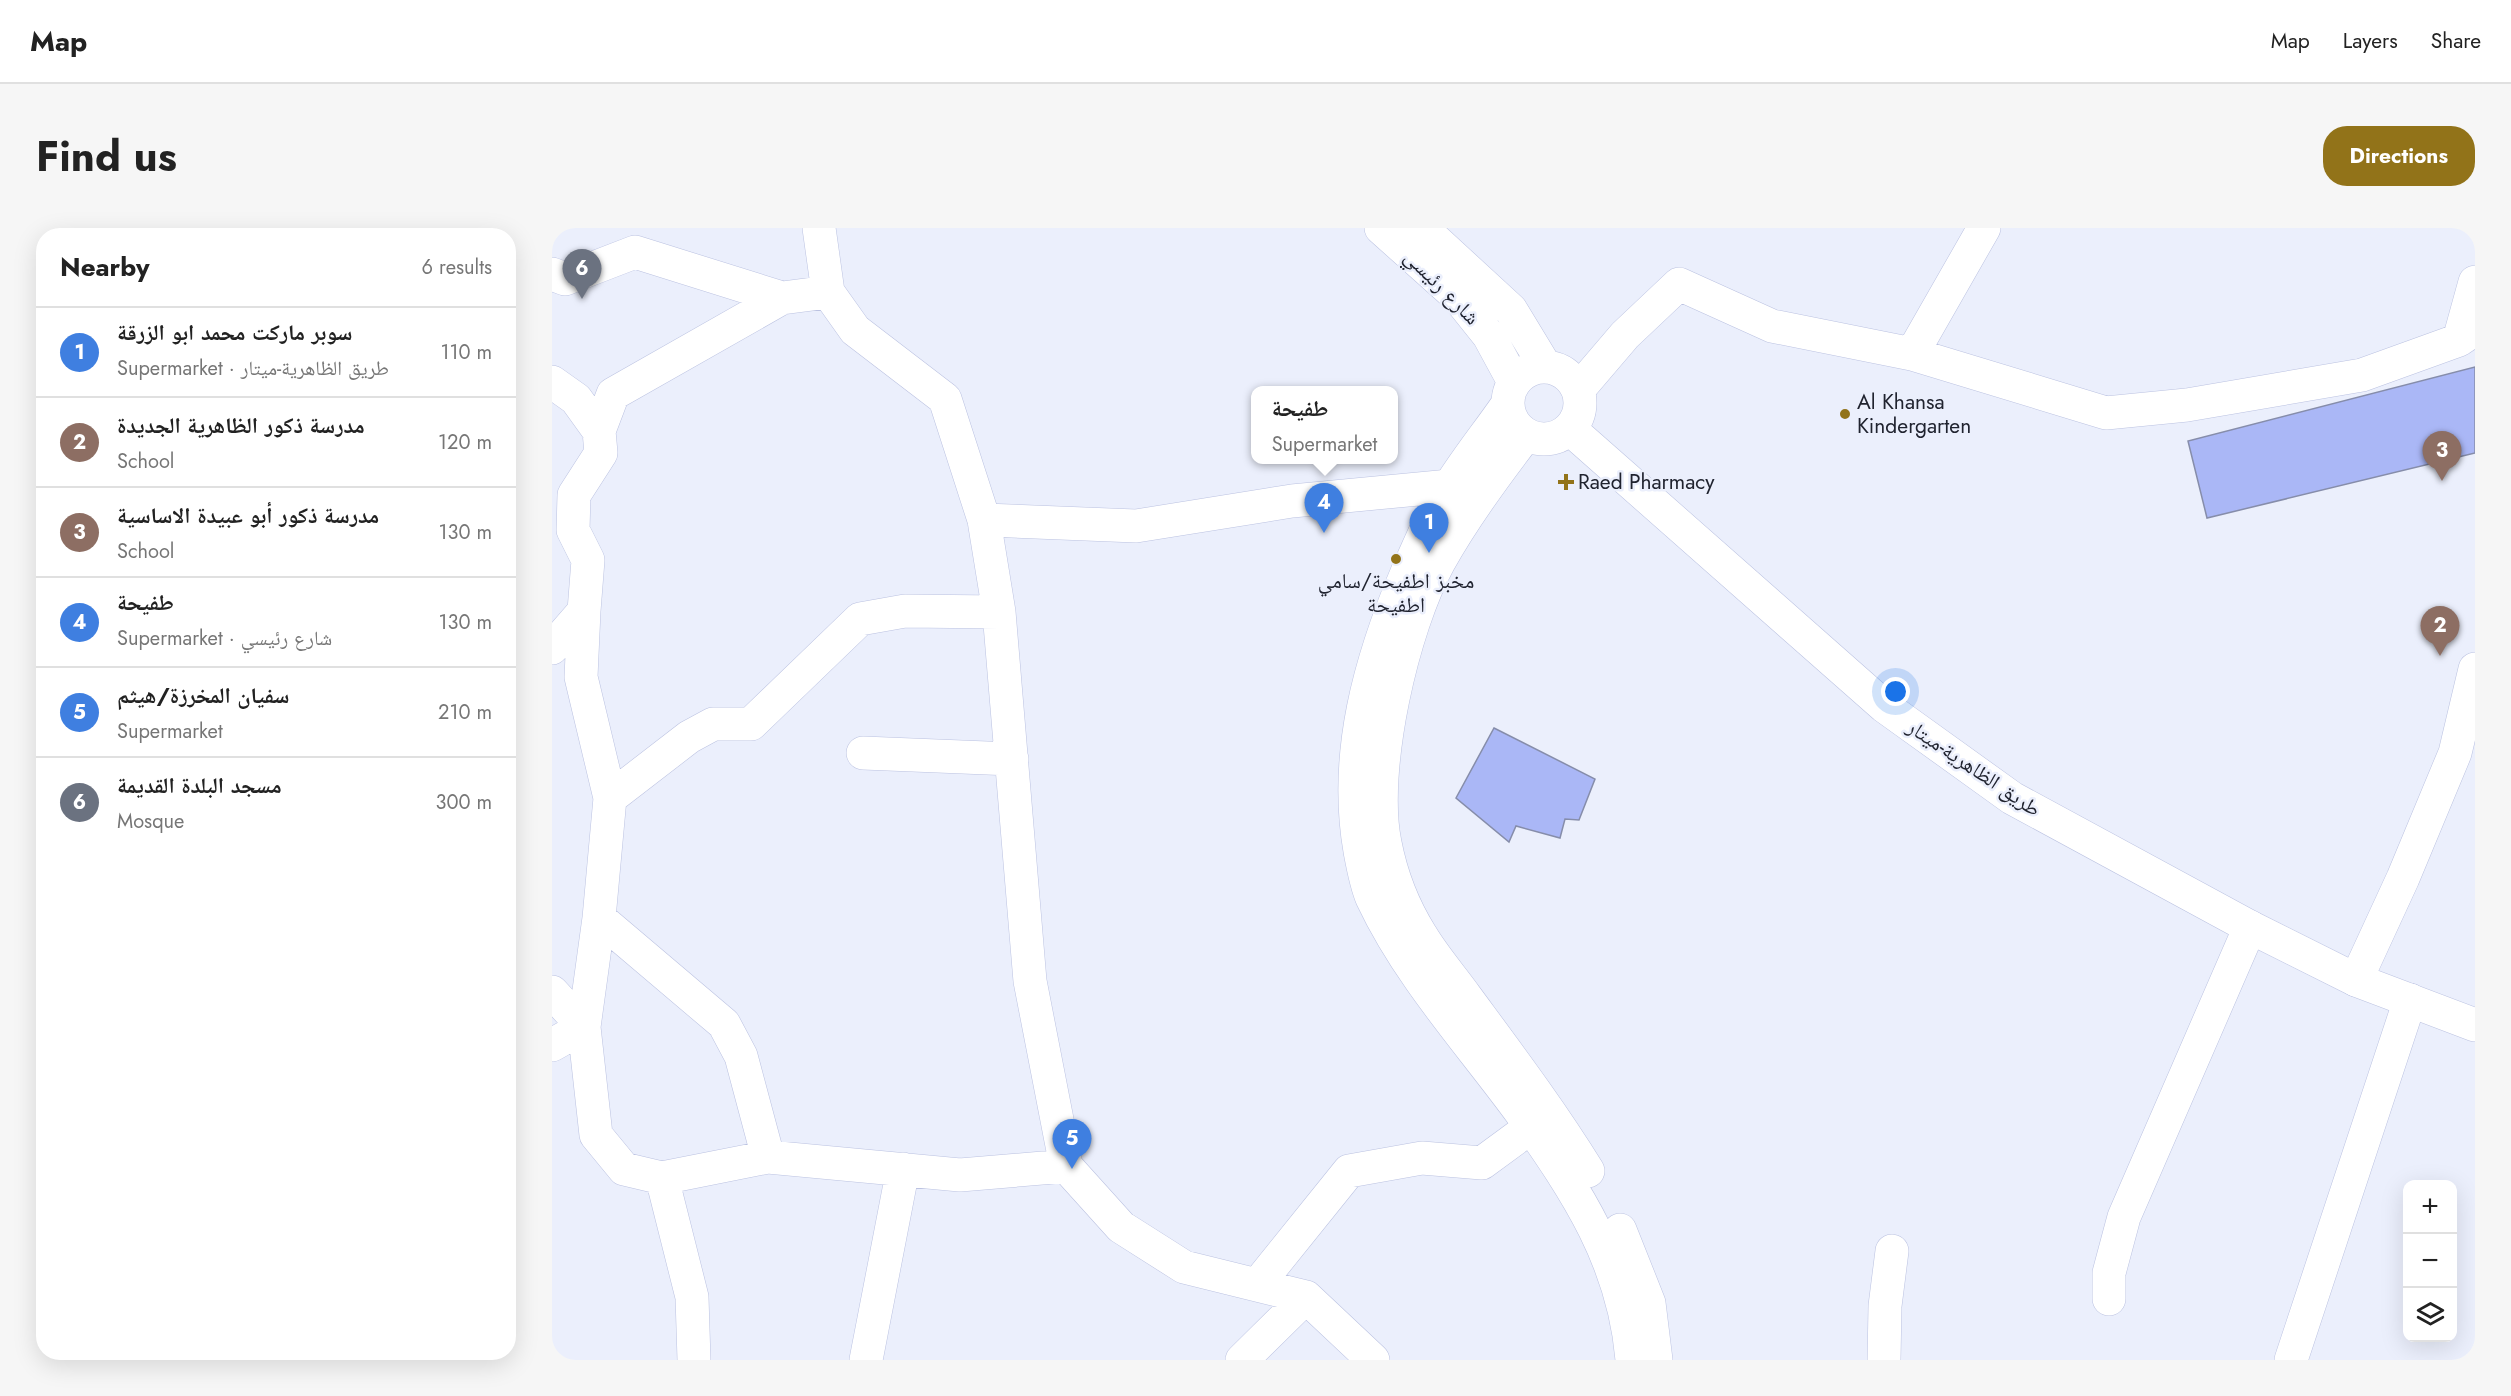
<!DOCTYPE html>
<html lang="en">
<head>
<meta charset="utf-8">
<style>
	body { margin:0; font-family:Jost,"Noto Naskh Arabic",sans-serif; background:#f6f6f6; color:#222 }
	.controls { position:absolute; right:18px; bottom:18px; display:grid; overflow:hidden; border-radius:12px; box-shadow:0 6px 24px #0002 }
	.controls button { width:54px; height:54px; display:grid; place-items:center; padding:0; border:0; border-bottom:2px solid #e0e0e0; background:#fff; color:#222; font:30px sans-serif }
	.you { position:absolute; left:1344px; top:464px; width:21px; height:21px; margin:-15px; border:4px solid #fff; border-radius:50%; background:#1a73e8; box-shadow:0 0 0 9px #1a73e833 }
	.badge { display:grid; place-items:center; width:39px; height:39px; border-radius:50%; background:#927319; color:#fff; font-size:20px; font-weight:700 }
	.pin { position:absolute; translate:-50% -50px; filter:drop-shadow(0 2px 3px #0008) }
	.pin::after { content:''; position:absolute; top:32px; width:21px; height:18px; background:inherit; clip-path:polygon(0 0,100% 0,50% 100%) }
	.popup { position:absolute; left:699px; top:158px; width:147px; height:78px; box-sizing:border-box; display:grid; place-content:center; border-radius:12px; background:#fff; filter:drop-shadow(0 2px 4px #0005); font-size:20px; white-space:nowrap; color:#767676 }
	.popup b { font-size:22px; color:#222 }
	.popup::after { content:''; position:absolute; left:50%; top:100%; margin-left:-12px; border:12px solid transparent; border-top-color:#fff }
	.list { margin:0; padding:0; list-style:none }
	h2 { display:flex; justify-content:space-between; align-items:center; height:78px; margin:0; padding:0 24px; font-size:26px }
	h2 small { font-size:20px; font-weight:400; color:#767676 }
	.list li { display:grid; grid-template-columns:39px 1fr auto; gap:18px; align-items:center; box-sizing:border-box; height:90px; padding:0 24px; border-top:2px solid #e0e0e0 }
	.list b { display:block; font-size:22px; white-space:nowrap }
	.list p { margin:0; font-size:20px; white-space:nowrap; color:#767676 }
	.list em { font-size:20px; font-style:normal; color:#767676 }
	.icon { flex:none; width:33px; height:33px; fill:none; stroke:currentColor; stroke-width:2; stroke-linecap:round; stroke-linejoin:round }
	.map { position:relative; flex:none; width:1923px; height:1132px; overflow:hidden; border-radius:24px }
	header { display:flex; align-items:center; gap:36px; box-sizing:border-box; height:84px; padding:0 30px; background:#fff; border-bottom:2px solid #e0e0e0 }
	header strong { font-size:28px }
	nav { display:flex; gap:33px; margin-inline-start:auto; font-size:21px }
	.intro { display:flex; align-items:center; justify-content:space-between; box-sizing:border-box; height:144px; padding:0 36px }
	h1 { margin:0; font-size:42px }
	.button { padding:15px 27px; border-radius:24px; background:#927319; color:#fff; font-size:21px; font-weight:700 }
	main { display:flex; gap:36px; padding:0 36px }
	aside { flex:1; background:#fff; border-radius:24px; box-shadow:0 6px 24px #0002 }
	.map>svg:first-child { display:block }
</style>
</head>
<body>
<header>
<strong>Map</strong>
<nav><a>Map</a><a>Layers</a><a>Share</a></nav>
</header>
<div class="intro"><h1>Find us</h1><a class="button">Directions</a></div>
<main>
<aside>
<h2>Nearby<small>6 results</small></h2>
<ul class="list">
<li><span class="badge" style="background:#3f7fe0">1</span><div><b>سوبر ماركت محمد ابو الزرقة</b><p>Supermarket · طريق الظاهرية-ميتار</p></div><em>110 m</em></li>
<li><span class="badge" style="background:#8d6e63">2</span><div><b>مدرسة ذكور الظاهرية الجديدة</b><p>School</p></div><em>120 m</em></li>
<li><span class="badge" style="background:#8d6e63">3</span><div><b>مدرسة ذكور أبو عبيدة الاساسية</b><p>School</p></div><em>130 m</em></li>
<li><span class="badge" style="background:#3f7fe0">4</span><div><b>طفيحة</b><p>Supermarket · شارع رئيسي</p></div><em>130 m</em></li>
<li><span class="badge" style="background:#3f7fe0">5</span><div><b>سفيان المخرزة/هيثم</b><p>Supermarket</p></div><em>210 m</em></li>
<li><span class="badge" style="background:#6b7280">6</span><div><b>مسجد البلدة القديمة</b><p>Mosque</p></div><em>300 m</em></li>
</ul>
</aside>
<div class="map">
<svg width="1923" height="1132" viewBox="0 0 1923 1132">
	<rect width="100%" height="100%" fill="#ebeffc"/>
	<!-- building -->
	<path fill="#aab7f6" stroke="#868daa" stroke-width="1.5" d="M1923,139v86l-268,65 -19,-77z
		M942,500l101,51 -16,41 -14,-1 -5,19 -44,-12 -7,16 -53,-44z"/>
	<g fill="none" stroke-linecap="round" stroke-linejoin="round">
		<!-- minor casing -->
		<g stroke="#bbc2e1" stroke-width="34">
			<path id="minor" d="M267,0l9,64 27,38 90,69 39,121 15,92 31,369 36,185 55,61 63,40 122,30 67,63
				M0,46l13,5 70,-27 147,46
				M1907,112l16,-58
				M1360,126l72,-126
				M0,154l24,17 23,32
				M1026,162l47,-55 54,-51 93,42 140,28 194,59 81,-8 175,-30 97,-35 16,-11
				M432,292l152,6 156,-25 158,-15
				M32,383l-3,66 29,121
				M0,420l32,-37 4,-51 -15,-30 1,-35 27,-42 -2,-22 14,-37 169,-96 46,-6
				M311,525l149,6
				M47,690l125,106 17,32 27,101
				M1804,752l47,-102 52,-125 20,-84
				M0,764l32,35
				M32,799l15,-109 11,-120 79,-61 24,-13h38l109,-105 45,-8 94,1
				M0,817l32,-18 12,108 28,34 38,9 106,-21 192,18 106,-9
				M110,950l30,119 2,63
				M706,1056l91,-113 73,-13 60,5 49,-36
				M1557,1071v-26l15,-56 126,-290
				M314,1132l37,-191
				M690,1132l64,-63
				M1332,1132l1,-54 7,-55
				M1739,1132l119,-360"/>
		</g>
		<!-- major casing -->
		<g stroke="#bbc2e1" stroke-width="34">
			<path id="major" d="M829,0l76,68 32,40 25,46
				M870,0l89,82 34,56
				M956 175a36 36 0 1 1 72 0a36 36 0 1 1-72 0Z
				M955,177c-22,32 -48,63 -67,97 -12,22 -22,46 -32,68 -38,90 -65,184 -48,281 3,16 6,33 12,47 37,79 99,146 150,216 55,78 102,148 110,246
				M1018,201l314,277 128,92 238,129 106,53 119,45
				M974,207c-31,40 -62,82 -87,127 -36,65 -69,207 -54,281 6,31 19,65 36,92 13,22 30,41 45,62 42,57 85,114 122,174
				M1068,1002l29,73 7,57"/>
		</g>
		<!-- minor -->
		<use href="#minor" stroke="#fff" stroke-width="33"/>
		<!-- major -->
		<use href="#major" stroke="#fff" stroke-width="33"/>
	</g>
	<!-- markers -->
	<g fill="#927319" stroke="#ebeffc" stroke-width="2">
		<circle cx="1293" cy="186" r="6"/>
		<path d="M1011 245h6v6h6v6h-6v6h-6v-6h-6v-6h6z"/>
		<circle cx="844" cy="331" r="6"/>
	</g>
	<g text-anchor="middle" stroke-width="5" stroke-linejoin="round" paint-order="stroke">
		<!-- street labels -->
		<g font-size="21" fill="#20232f" stroke="#ebeffc">
			<text transform="translate(890 59) rotate(45)" y="7">شارع رئيسي</text>
			<text transform="translate(1422 540) rotate(34)" y="7">طريق الظاهرية-ميتار</text>
		</g>
		<!-- poi labels -->
		<g font-size="21" fill="#20232f" stroke="#ebeffc" text-anchor="start">
			<text x="1305" y="181">Al Khansa<tspan x="1305" dy="24">Kindergarten</tspan></text>
			<text x="1026" y="261">Raed Pharmacy</text>
			<text x="844" y="360" text-anchor="middle">مخبز اطفيحة/سامي<tspan x="844" dy="24">اطفيحة</tspan></text>
		</g>
	</g>
</svg>
<div class="controls">
<button>+</button>
<button>−</button>
<button><svg class="icon" aria-label="layers" viewBox="0 0 24 24"><path d="M12 4l9 5-9 5-9-5zM3 14l9 5 9-5"/></svg></button>
</div>
<div class="you"></div>
<div class="pin badge" style="left:877px;top:325px;background:#3f7fe0">1</div>
<div class="pin badge" style="left:1888px;top:428px;background:#8d6e63">2</div>
<div class="pin badge" style="left:1890px;top:253px;background:#8d6e63">3</div>
<div class="pin badge" style="left:772px;top:305px;background:#3f7fe0">4</div>
<div class="popup"><b>طفيحة</b>Supermarket</div>
<div class="pin badge" style="left:520px;top:941px;background:#3f7fe0">5</div>
<div class="pin badge" style="left:30px;top:71px;background:#6b7280">6</div>
</div>
</main>
</body>
</html>
